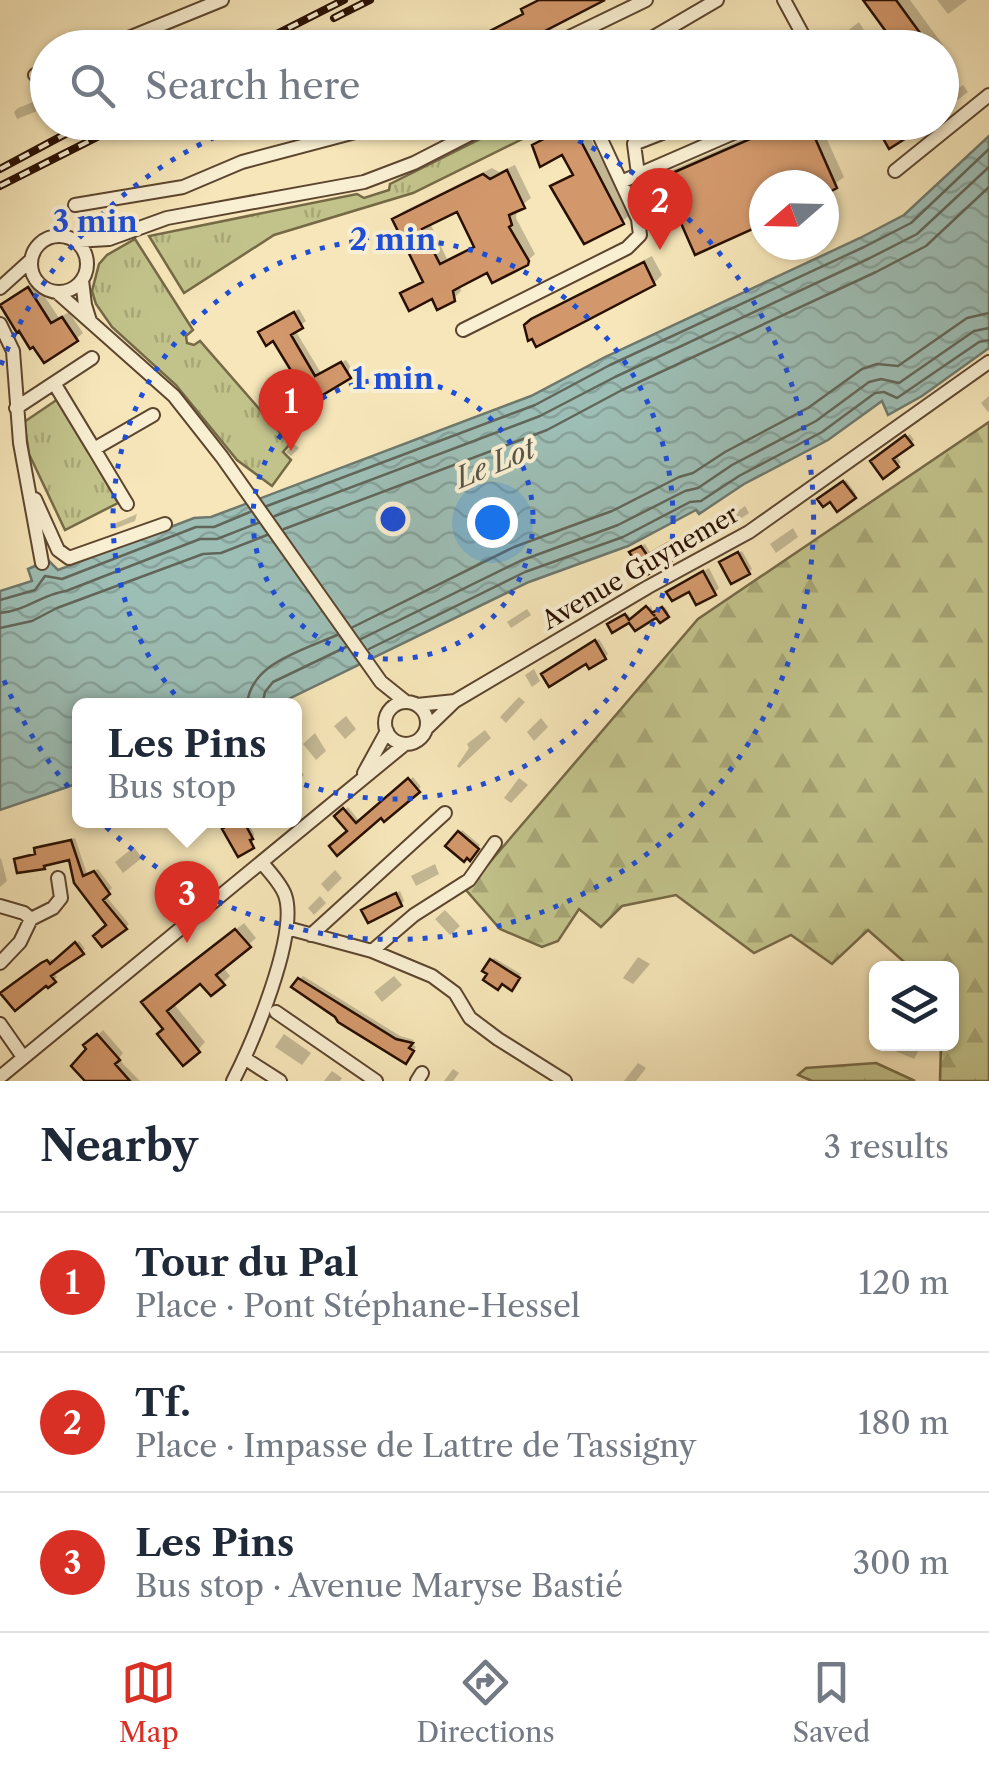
<!DOCTYPE html>
<html lang="en">
<head>
<meta charset="utf-8">
<style>
	body { margin:0; font-family:"Libre Caslon Text",serif; background:#f2f2f3; color:#1f2937 }
	.controls { position:absolute; right:30px; bottom:30px; display:grid; overflow:hidden; border-radius:15px; box-shadow:0 2px 8px #0004 }
	.controls button { width:90px; height:90px; display:grid; place-items:center; padding:0; border:0; border-bottom:2px solid #e0e1e3; background:#fff; color:#1f2937; font:50px sans-serif }
	.compass { position:absolute; left:749px; top:170px; width:90px; height:90px; border-radius:50%; background:#fff; box-shadow:0 2px 8px #0004; rotate:250deg }
	.you { position:absolute; left:492px; top:522px; width:35px; height:35px; margin:-25px; border:8px solid #fff; border-radius:50%; background:#1a73e8; box-shadow:0 0 0 15px #1a73e833 }
	.badge { display:grid; place-items:center; width:65px; height:65px; border-radius:50%; background:#d93025; color:#fff; font-size:32px; font-weight:700 }
	.pin { position:absolute; translate:-50% -82px; filter:drop-shadow(0 2px 5px #0008) }
	.pin::after { content:''; position:absolute; top:52px; width:35px; height:30px; background:inherit; clip-path:polygon(0 0,100% 0,50% 100%) }
	.popup { position:absolute; left:72px; top:698px; width:230px; height:130px; box-sizing:border-box; display:grid; place-content:center; border-radius:15px; background:#fff; filter:drop-shadow(0 2px 8px #0005); font-size:32px; white-space:nowrap; color:#747a83 }
	.popup b { font-size:38px; color:#1f2937 }
	.popup::after { content:''; position:absolute; left:50%; top:100%; margin-left:-20px; border:20px solid transparent; border-top-color:#fff }
	.list { margin:0; padding:0; list-style:none }
	h2 { display:flex; justify-content:space-between; align-items:center; height:130px; margin:0; padding:0 40px; font-size:42px }
	h2 small { font-size:32px; font-weight:400; color:#747a83 }
	.list li { display:grid; grid-template-columns:65px 1fr auto; gap:30px; align-items:center; box-sizing:border-box; height:140px; padding:0 40px; border-top:2px solid #e0e1e3 }
	.list b { display:block; font-size:38px; white-space:nowrap }
	.list p { margin:0; font-size:32px; white-space:nowrap; color:#747a83 }
	.list em { font-size:32px; font-style:normal; color:#747a83 }
	.icon { flex:none; width:55px; height:55px; fill:none; stroke:currentColor; stroke-width:2; stroke-linecap:round; stroke-linejoin:round }
	.map { position:relative; flex:none; width:989px; height:1081px; overflow:hidden }
	.search { position:absolute; background:#fff; box-shadow:0 2px 8px #0004; left:30px; right:30px; top:30px; height:110px; display:flex; align-items:center; gap:25px; box-sizing:border-box; padding:0 35px; border-radius:55px; color:#747a83; font-size:38px }
	.sheet { height:550px; background:#fff }
	nav { display:flex; justify-content:space-around; align-items:center; box-sizing:border-box; height:140px; border-top:2px solid #e0e1e3; background:#fff; font-size:28px; color:#747a83 }
	nav a { display:grid; justify-items:center; gap:5px }
	nav .on { color:#d93025 }
	.map>svg:first-child { display:block }
</style>
</head>
<body>
<div class="map">
<svg width="989" height="1081" viewBox="0 0 989 1081">
	<defs>
		<pattern id="grass-tufts" width="24" height="20" patternUnits="userSpaceOnUse" patternTransform="scale(2.5)"><rect width="24" height="20" fill="#c2c38b"/><path d="M3 7l-1-3M5 7V3M7 7l1-3M15 17l-1-3M17 17v-4M19 17l1-3" fill="none" stroke="#a7a676"/></pattern>
		<pattern id="forest-firs" width="22" height="20" patternUnits="userSpaceOnUse" patternTransform="scale(2.5)"><rect width="22" height="20" fill="#c2c38b"/><path d="M5 1l3.5 6h-7zM16 11l3.5 6h-7z" fill="#a7a676"/></pattern>
		<pattern id="water-waves" width="16" height="10" patternUnits="userSpaceOnUse" patternTransform="scale(2.5)"><rect width="16" height="10" fill="#9dbeb5"/><path d="M0 5q4-4 8 0t8 0" fill="none" stroke="#87a29a"/></pattern>
	</defs>
	<rect width="100%" height="100%" fill="#f6e6b9"/>
	<filter id="stains"><feTurbulence type="fractalNoise" baseFrequency=".002" numOctaves="4"/><feColorMatrix values="0 0 0 0 .2 0 0 0 0 .09 0 0 0 0 .02 0 0 0 .5 -.17"/></filter>
	<radialGradient id="worn" r=".72"><stop offset=".6" stop-color="#630" stop-opacity="0"/><stop offset="1" stop-color="#630" stop-opacity=".3"/></radialGradient>
	<!-- grass -->
	<path fill="url(#grass-tufts)" stroke="#756946" stroke-width="2.5" d="M514,122l41,1 -142,70 -139,42 -90,58 -35,-57 208,-42 7,4 25,-8 1,-6z
		M135,239l58,91 -7,6 1,7 7,2 6,-4 90,103 -7,8 8,8 -19,26 -35,-26 -61,-75 -64,-58 -16,-23 -4,-13 7,-27 8,-9z
		M58,399l60,104 -53,27 -36,-76 -5,-32z"/>
	<!-- forest -->
	<path fill="url(#forest-firs)" stroke="#756946" stroke-width="2.5" d="M989,422v659h-49l1,-37h11v-76h-41l-43,-38 -36,34 -41,-29 -37,18 -78,-58 -54,11 -21,21 -22,-18 -21,32 -16,6 -42,-18 -34,-39 232,-271z
		M876,1063l39,18h-103l-14,-6 8,-7z"/>
	<!-- water -->
	<path fill="url(#water-waves)" stroke="#6e786d" stroke-width="2.5" d="M989,136v212l-67,48 -34,19 -6,-14 -54,39 -84,44 -45,30 -3,-4 -68,36 -99,36 -253,123 -196,1 -1,77 -79,27v-219l32,-10 -4,-12 20,-9 10,10 136,-52 17,-1 320,-121 74,-39 255,-119 44,-23z"/>
	<!-- shadow -->
	<path fill="#0003" fill-rule="evenodd" d="M866,0h44l33,45 -42,3z
		M937,0h30l-19,14z
		M859,22l13,21 -6,5h-16l-8,-13z
		M742,35l5,11 5,-3 2,5h-40z
		M963,85l5,7 -26,20v-11z
		M48,96l-1,11 -30,12 -3,-7 4,-4z
		M573,122h9l48,92 -8,8 -68,-35 20,-15 -11,-20 -28,-6 8,-8z
		M789,122h30l25,55 -20,15v-7h-60v36l-100,-42 8,-9 102,-45 2,3z
		M515,165l16,33 -14,11 -1,9 19,36 -9,8 -38,8 -28,14 1,7 -8,8 -50,-5 21,-14 -29,-60 7,-8 90,-44 7,4zM458,209l18,35 -29,15 -17,-36z
		M652,256l10,19 -8,8 -118,61 -9,-19 15,-13z
		M35,282l24,36 10,-6 14,21 -7,6 -66,-40z
		M299,309l7,12 -11,9 26,43 25,-13 8,12 -5,4 -46,10 -29,-48 -13,-6z
		M989,396v15l-1,1 -7,-9z
		M910,434l4,6 -19,14 6,8 -4,3 -20,-7z
		M294,444l5,4 -8,8 -5,-4z
		M846,480l10,14 -19,15 -7,-10h-9z
		M745,506l4,7 -13,9 -4,-6z
		M137,514l-2,7 -21,8 2,-6z
		M793,528l5,9 -22,16 -6,-9z
		M678,537l6,12 -38,24 -10,-24 9,-5 6,10z
		M742,551l10,18 -4,3 -22,-13z
		M709,568l10,20 -5,5 -39,-6z
		M650,606l6,8 9,-7 4,6 -12,2 -21,12 -6,-8 -17,10 -1,-6 16,-9 4,6z
		M527,609l4,6 -20,13 -4,-6z
		M599,639l9,15 -3,3 -58,14z
		M534,669l6,12 -8,6 -7,-12z
		M519,697l6,5 -19,21 -6,-6z
		M346,716l10,13 -11,10 -11,-13z
		M541,718l7,9 -14,14 -7,-9z
		M485,730l6,8 -32,30 -2,-2 12,-18 -2,-4z
		M315,733l11,18 -10,9 -13,-16z
		M294,763l10,12 -10,9z
		M413,777l8,10 -37,31 -2,-3 -32,15 -13,-14 11,-9 12,15z
		M519,778l9,7 -17,18 -7,-5z
		M195,820l15,3 -21,15 -6,-10z
		M238,820h9l7,14 -2,12z
		M462,830l18,15 -10,12 -21,-11z
		M75,838l12,36 11,-5 14,19 -7,7 24,29 -4,4 -16,-3 -38,-68 -23,5 -4,5 -27,-7 20,-8 3,-7z
		M134,847l8,11 -19,15 -8,-11z
		M1,858l6,23 -7,6v-28z
		M435,864l4,10 -23,12 -5,-10z
		M335,870l7,8 -14,14 -7,-8z
		M400,891l4,10 -3,3 -33,3z
		M320,896l6,7 -12,12 -6,-7z
		M445,910l15,16 -10,9 -15,-16z
		M244,923l12,15 -33,29 7,9 -7,7 -22,-3 -28,23 32,39 -7,8 -32,-22 -15,-33z
		M79,941l6,8 -32,23 4,5 -9,8 -1,-24 4,-2 3,3z
		M638,957l12,7 -17,20 -10,-6z
		M494,958l27,16 -7,11 -12,-4 -11,-21z
		M303,976l97,60 14,4 -3,3 5,4 -7,10 -109,-78z
		M394,976l8,9 -20,17 -8,-10z
		M103,1030l20,23 -4,5 4,6 17,17h-52l2,-32 -3,-3z
		M284,1034l27,19 -9,12 -27,-18z
		M895,1044h27l-8,15 -21,-9z
		M638,1063l8,5 -10,13h-12z
		M453,1069l6,4 -6,8h-9z
		M332,1071l10,7 -2,3h-16z"/>
	<g fill="none" stroke-linecap="round" stroke-linejoin="round">
		<!-- shore -->
		<path stroke="#62665a" stroke-width="2.5" d="M267,506l268,-101 75,-40 254,-118 47,-24 78,-74
			M275,516l265,-100 75,-39 255,-119 47,-24 72,-67
			M284,529l263,-99 75,-40 254,-118 50,-26 63,-59
			M0,600l35,-10 10,-14 17,3 134,-52h18l36,-15
			M0,613c25,-2 43,-19 66,-22l134,-52h17l41,-16
			M353,627l161,-80 98,-36 67,-34 14,-4 32,-21 83,-44 54,-39 15,-5 21,2 69,-48 22,-5
			M0,628l32,-7 25,-13 146,-54 18,-1 46,-18
			M361,639l159,-78 98,-36 67,-34 13,-3 34,-23 84,-44 53,-39 12,-3 18,4 75,-52 15,-3
			M369,649l156,-77 98,-35 67,-35 11,-1 38,-25 83,-44 53,-39 9,-1 13,6 82,-56 10,-2
			M247,706c2,-43 57,-56 90,-71
			M262,706l3,-14 8,-10 73,-35"/>
	</g>
	<!-- building -->
	<path fill="#d2986b" stroke="#280f00" stroke-width="2.5" fill-rule="evenodd" d="M539,0h66l-93,48h-34l-4,-9 49,-25 -2,-5z
		M863,0h33l35,48h-33z
		M795,122h13l29,66 -13,7v-10h-60v39l-69,31 -34,-77 105,-46 1,3z
		M874,122h34l6,11 -25,16z
		M569,126h4l51,98 -40,20 -34,-58 23,-11 -11,-20 -22,12 -8,-22z
		M507,170l18,38 -16,7 3,10 -3,2 20,34 -1,4 -36,18 -5,-10 -27,14 -7,4 2,10 -18,9 -5,-11 -23,12 -9,-18 23,-11 -31,-63 91,-45 7,5zM457,212l17,35 -34,17 -18,-35z
		M644,262l11,23 -119,62 -4,-8 -4,2 -4,-16 7,-6z
		M28,287l23,36 11,-6 16,24 -34,22 -11,-16 -3,2 -11,-18 -2,2 -17,-28z
		M294,312l9,16 -12,7 24,41 26,-14 10,16 -50,30 -10,-16 10,-5 -28,-46 -7,5 -8,-14z
		M905,435l8,10 -20,14 6,8 -16,12 -13,-18z
		M843,481l13,17 -19,14 -7,-10 -7,5 -6,-8z
		M675,539l7,16 -37,21 -16,-24 12,-6 6,9z
		M738,552l12,22 -19,10 -12,-22z
		M703,571l13,24 -20,10 -7,-13 -17,9 -6,-9z
		M646,606l9,10 -3,-3 10,-6 7,10 -9,6 -4,-5 -21,13 -6,-8 -17,10 -5,-9 18,-10 4,6z
		M595,640l11,19 -17,10 -3,-5 -37,23 -8,-13z
		M408,778l12,14 -36,30 -3,-4 -44,38 -8,-10 18,-15 -13,-15 9,-8 13,15z
		M236,820h7l10,19 -3,1 4,8 -16,9 -16,-28z
		M458,831l21,18 -9,12 -3,-3 -3,4 -19,-16z
		M71,840l12,36 11,-5 16,23 -7,6 24,29 -25,18 -9,-11 13,-11 -32,-42 -5,-23 -25,6 1,3 -28,4 -3,-14 21,-5 -1,-6z
		M396,893l6,13 -34,17 -7,-13z
		M235,929l16,18 -35,28 9,10 -14,11 -11,-12 -33,27 33,41 -17,14 -26,-32 6,-5 -22,-27z
		M75,942l9,12 -33,22 5,6 -8,6 -2,-2 -31,25 -15,-18 41,-30 6,-3 3,4z
		M490,959l30,19 -8,13 -10,-7 -4,6 -15,-10 4,-6 -5,-3z
		M298,978l98,61 17,4 -4,5 5,3 -8,13 -68,-42 -3,-5 -44,-30z
		M97,1034l23,26 -5,4 15,17h-45l-14,-15 15,-17 -3,-4z"/>
	<g fill="none" stroke-linecap="round" stroke-linejoin="round">
		<!-- minor casing -->
		<g stroke="#5c452e" stroke-width="16">
			<path id="minor" d="M784,0l26,48
				M104,48l118,-48
				M547,48l99,-48
				M635,48l82,-48
				M35,75l13,-5
				M895,171l94,-76
				M638,174l-4,-30 46,-18 1,-4
				M621,182l138,-60
				M75,205l108,-18 59,-25 151,-40
				M31 264a28 28 0 1 1 56 0a28 28 0 1 1-56 0Z
				M75,241l34,-2 58,-21 197,-36 50,-19 80,-41
				M82,280l3,25 5,16
				M0,288l31,-28
				M58,293l116,103 48,61 159,225 25,20
				M0,324l13,27 7,92 22,120
				M463,330l164,-82 13,-13 -2,-16 -45,-97
				M54,383l38,-25
				M16,408l38,-25 40,66 59,-34
				M94,449l33,55
				M35,499l23,51 11,8 96,-34
				M385 723a21 21 0 1 1 42 0a21 21 0 1 1-42 0Z
				M417,705l38,-4
				M426,729l29,-28 193,-114 101,-55 240,-170
				M364,773l23,-42
				M0,906l24,7 7,6
				M287,928l85,23 60,25 23,17 15,25 28,21 67,42
				M311,935l134,-122
				M372,951l42,-36 55,-35 26,-37
				M0,963l20,-21 11,-23 22,-11 8,-10 -3,-20
				M276,1012l100,69
				M0,1024l23,33
				M244,1058l36,23
				M0,1077l405,-333
				M233,1081c19,-37 66,-147 52,-186 -4,-11 -15,-23 -23,-32
				M417,1081l5,-8"/>
		</g>
		<!-- minor -->
		<use href="#minor" stroke="#f9efd2" stroke-width="12"/>
		<!-- rail casing -->
		<g stroke="#280f00" stroke-width="8">
			<path id="rail" d="M334,18l36,-18
				M249,48l95,-48
				M0,169l88,-47
				M0,186l127,-64"/>
		</g>
		<!-- rail -->
		<use href="#rail" stroke="#f9efd2" stroke-width="4" stroke-dasharray="11" stroke-linecap="butt"/>
	</g>
	<!-- distance rings -->
	<g fill="none" stroke="#1d4ed8" stroke-width="5" stroke-dasharray="5 10">
		<circle cx="393" cy="519" r="140"/>
		<circle cx="393" cy="519" r="280"/>
		<path d="M1 365A421 421 0 0 1 249 123M537 123A421 421 0 1 1 1 673"/>
	</g>
	<g text-anchor="middle" stroke-width="8" stroke-linejoin="round" paint-order="stroke">
		<!-- street labels -->
		<g font-size="25" fill="#280f00" stroke="#f9efd2">
			<text transform="translate(640 567) rotate(-30)" y="9">Avenue Guynemer</text>
		</g>
		<!-- water labels -->
		<g font-size="28" font-style="italic" fill="#575548" stroke="#f9efd2">
			<text transform="translate(495 463) rotate(-23)" y="10">Le Lot</text>
		</g>
	</g>
	<circle cx="393" cy="519" r="15" fill="#1d4ed8" stroke="#f9efd2" stroke-width="5"/>
	<g font-size="30" text-anchor="middle" font-weight="bold" fill="#1d4ed8" stroke="#f9efd2" stroke-width="8" stroke-linejoin="round" paint-order="stroke">
		<text x="95" y="232">3 min</text>
		<text x="393" y="250">2 min</text>
		<text x="393" y="389">1 min</text>
	</g>
	<rect width="100%" height="100%" filter="url(#stains)"/>
	<rect width="100%" height="100%" fill="url(#worn)"/>
</svg>
<div class="controls">
<button><svg class="icon" aria-label="layers" viewBox="0 0 24 24"><path d="M12 4l9 5-9 5-9-5zM3 14l9 5 9-5"/></svg></button>
</div>
<svg class="compass" viewBox="-18 -18 36 36"><path d="M0-13l5 13h-10z" fill="#e53935"/><path d="M0 13l5-13h-10z" fill="#747a83"/></svg>
<div class="you"></div>
<div class="pin badge" style="left:291px;top:451px">1</div>
<div class="pin badge" style="left:660px;top:250px">2</div>
<div class="pin badge" style="left:187px;top:943px">3</div>
<div class="popup"><b>Les Pins</b>Bus stop</div>
<div class="search"><svg class="icon" aria-label="search" viewBox="0 0 24 24"><circle cx="10" cy="10" r="6"/><path d="M15 15l6 6"/></svg>Search here</div>
</div>
<section class="sheet">
<h2>Nearby<small>3 results</small></h2>
<ul class="list">
<li><span class="badge">1</span><div><b>Tour du Pal</b><p>Place · Pont Stéphane-Hessel</p></div><em>120 m</em></li>
<li><span class="badge">2</span><div><b>Tf.</b><p>Place · Impasse de Lattre de Tassigny</p></div><em>180 m</em></li>
<li><span class="badge">3</span><div><b>Les Pins</b><p>Bus stop · Avenue Maryse Bastié</p></div><em>300 m</em></li>
</ul>
</section>
<nav>
<a class="on"><svg class="icon" aria-label="map" viewBox="0 0 24 24"><path d="M3 6l6-2 6 2 6-2v14l-6 2-6-2-6 2zM9 4v14M15 6v14"/></svg>Map</a>
<a><svg class="icon" aria-label="directions" viewBox="0 0 24 24"><path d="M12 3l9 9-9 9-9-9zM9 14v-3h6M13 9l2 2-2 2"/></svg>Directions</a>
<a><svg class="icon" aria-label="saved" viewBox="0 0 24 24"><path d="M7 4h10v16l-5-4-5 4z"/></svg>Saved</a>
</nav>
</body>
</html>
